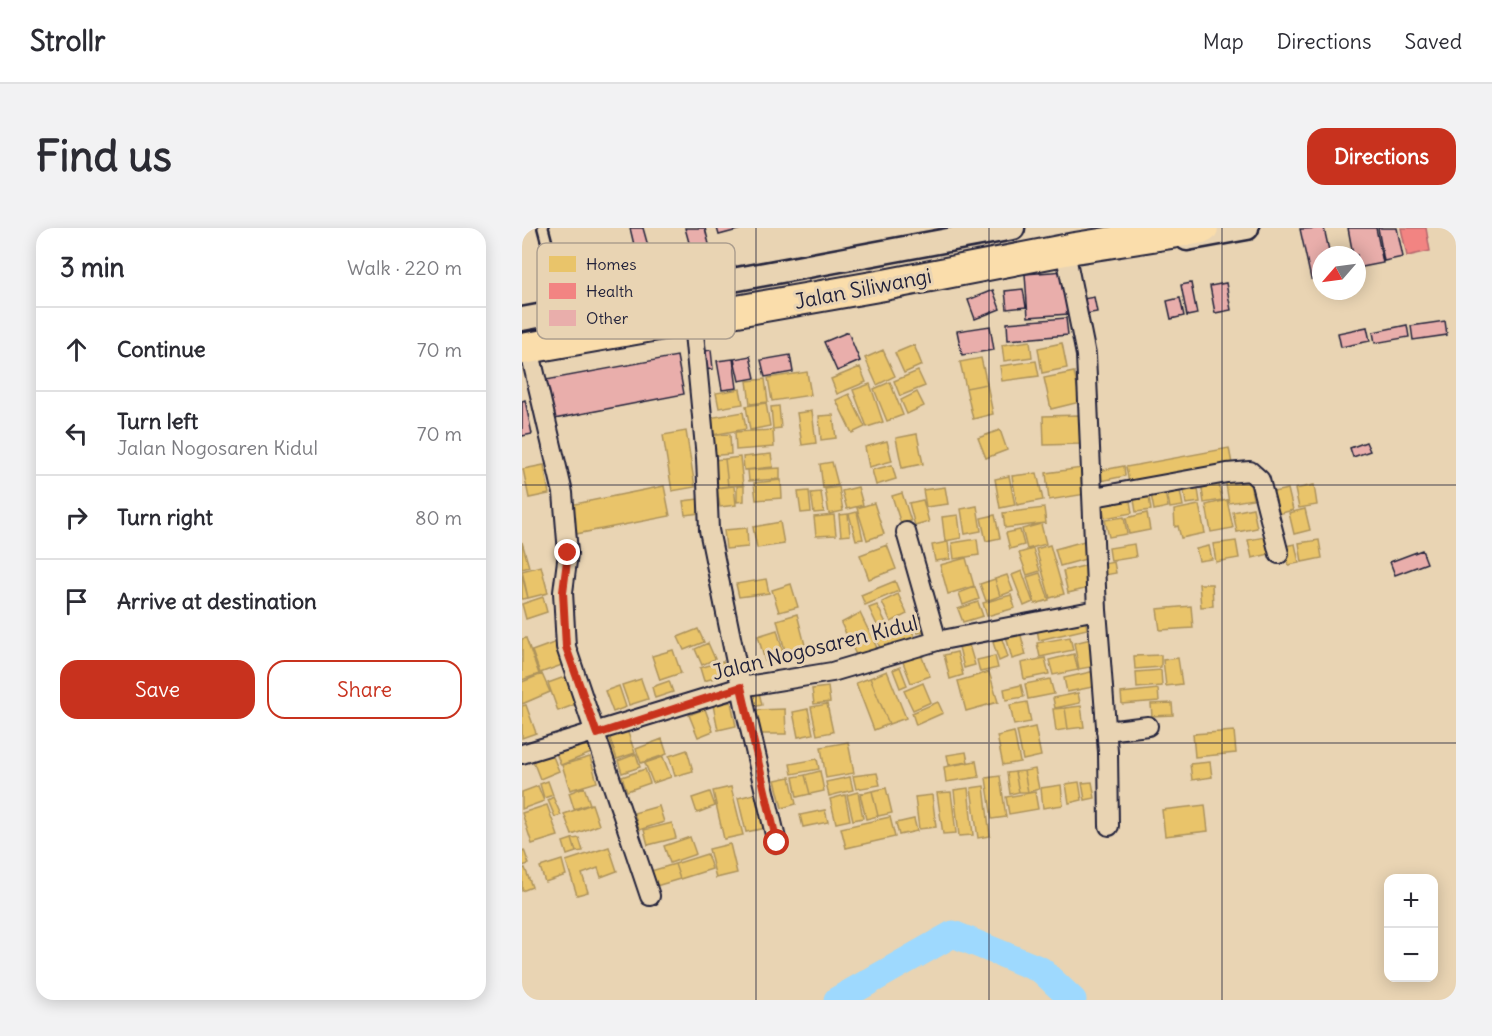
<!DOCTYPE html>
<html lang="en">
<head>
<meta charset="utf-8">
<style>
	body { margin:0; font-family:Delius,sans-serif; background:#f2f2f3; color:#2b2b33 }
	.controls { position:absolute; right:18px; bottom:18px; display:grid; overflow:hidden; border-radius:12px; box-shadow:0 3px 15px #0003 }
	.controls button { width:54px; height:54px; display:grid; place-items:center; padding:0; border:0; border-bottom:2px solid #e1e1e2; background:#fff; color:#2b2b33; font:30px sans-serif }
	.compass { position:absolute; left:790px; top:18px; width:54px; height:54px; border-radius:50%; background:#fff; box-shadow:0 3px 15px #0003; rotate:242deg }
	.stop { position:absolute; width:18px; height:18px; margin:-14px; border:4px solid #c8321e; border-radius:50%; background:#fff }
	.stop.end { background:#c8321e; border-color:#fff; box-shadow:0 2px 6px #0008 }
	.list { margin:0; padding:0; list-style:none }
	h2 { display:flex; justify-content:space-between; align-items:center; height:78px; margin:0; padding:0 24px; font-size:26px }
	h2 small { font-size:20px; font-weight:400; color:#7c7c81 }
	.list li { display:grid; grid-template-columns:39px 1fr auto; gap:18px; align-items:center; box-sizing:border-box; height:84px; padding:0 24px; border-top:2px solid #e1e1e2 }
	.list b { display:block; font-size:22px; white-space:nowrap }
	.list p { margin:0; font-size:20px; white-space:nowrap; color:#7c7c81 }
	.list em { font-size:20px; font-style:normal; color:#7c7c81 }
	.actions { display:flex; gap:12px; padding:18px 24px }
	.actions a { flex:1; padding:14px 0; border:2px solid #c8321e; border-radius:18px; text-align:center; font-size:21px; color:#c8321e }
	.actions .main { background:#c8321e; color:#fff }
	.icon { flex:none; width:33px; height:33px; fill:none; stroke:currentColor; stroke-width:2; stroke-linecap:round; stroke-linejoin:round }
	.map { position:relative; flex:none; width:934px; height:772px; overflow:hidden; border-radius:18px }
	header { display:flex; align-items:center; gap:36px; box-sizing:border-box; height:84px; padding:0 30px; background:#fff; border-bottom:2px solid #e1e1e2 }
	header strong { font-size:28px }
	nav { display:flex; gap:33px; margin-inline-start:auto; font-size:21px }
	.intro { display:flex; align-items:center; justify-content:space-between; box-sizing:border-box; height:144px; padding:0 36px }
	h1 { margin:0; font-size:42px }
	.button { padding:15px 27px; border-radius:18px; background:#c8321e; color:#fff; font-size:21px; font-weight:700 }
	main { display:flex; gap:36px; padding:0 36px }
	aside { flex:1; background:#fff; border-radius:18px; box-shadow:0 3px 15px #0003 }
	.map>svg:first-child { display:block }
</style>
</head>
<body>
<header>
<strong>Strollr</strong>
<nav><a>Map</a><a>Directions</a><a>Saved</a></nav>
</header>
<div class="intro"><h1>Find us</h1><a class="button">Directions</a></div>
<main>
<aside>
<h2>3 min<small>Walk · 220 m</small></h2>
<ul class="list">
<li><svg class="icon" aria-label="ahead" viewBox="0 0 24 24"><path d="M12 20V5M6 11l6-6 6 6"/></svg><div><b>Continue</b></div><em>70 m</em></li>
<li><svg class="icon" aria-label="left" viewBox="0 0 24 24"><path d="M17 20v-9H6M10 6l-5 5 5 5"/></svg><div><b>Turn left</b><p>Jalan Nogosaren Kidul</p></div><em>70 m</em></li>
<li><svg class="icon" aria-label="right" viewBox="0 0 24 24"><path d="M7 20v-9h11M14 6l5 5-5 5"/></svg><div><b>Turn right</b></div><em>80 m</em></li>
<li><svg class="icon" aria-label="arrive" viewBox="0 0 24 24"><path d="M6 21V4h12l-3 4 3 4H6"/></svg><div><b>Arrive at destination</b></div></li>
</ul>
<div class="actions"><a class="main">Save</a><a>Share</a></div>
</aside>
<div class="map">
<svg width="934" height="772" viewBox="0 0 934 772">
	<rect width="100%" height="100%" fill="#e9d4b3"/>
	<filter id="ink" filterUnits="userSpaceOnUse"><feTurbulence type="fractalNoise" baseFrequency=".0167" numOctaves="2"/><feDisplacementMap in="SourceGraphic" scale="12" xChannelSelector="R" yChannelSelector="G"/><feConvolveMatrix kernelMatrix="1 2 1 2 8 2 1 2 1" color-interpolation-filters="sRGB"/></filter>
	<g filter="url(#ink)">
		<!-- homes -->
		<path fill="#e9c46a" stroke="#ad935c" stroke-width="1.5" d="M508,113l2,16 -28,4 -2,-16z
			M540,115l5,25 -25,5 -4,-25z
			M392,117l8,20 -18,8 -9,-20z
			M361,122l12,26 -18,9 -12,-27z
			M459,130l6,26 -21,4 -6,-26z
			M514,133l3,15 -37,5 -2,-15z
			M338,139l6,15 -29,12 -6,-15z
			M396,143l7,15 -25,10 -6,-15z
			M285,144l4,23 -39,6 -4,-23z
			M552,144l6,30 -29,7 -7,-31z
			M243,151l3,23 -18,2 -3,-23z
			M368,154l13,33 -16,6 -13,-32z
			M348,156l13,38 -16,5 -14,-37z
			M465,156l6,30 -20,5 -7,-31z
			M218,161l3,15 -24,4 -3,-15z
			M395,164l7,14 -17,8 -6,-14z
			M327,166l16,33 -13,6 -16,-33z
			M244,175l4,23 -20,4 -4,-24z
			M257,178l2,22 -8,1 -2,-22z
			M290,183l4,32 -14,2 -5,-32z
			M221,184l3,17 -34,6 -3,-17z
			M311,187l3,23 -15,2 -2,-24z
			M557,187l1,29 -36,1 -1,-29z
			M251,202l1,17 -38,3 -1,-18z
			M478,202l7,20 -21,8 -8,-20z
			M164,203l9,56 -23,4 -9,-56z
			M208,206l1,20 -23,2 -1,-20z
			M395,206l6,30 -21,4 -6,-30z
			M365,213l5,20 -23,6 -4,-20z
			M707,220l3,16 -103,19 -3,-16z
			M249,226l2,13 -29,3 -1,-13z
			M218,229l3,28 -15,1 -3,-27z
			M203,231l3,27 -15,2 -3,-28z
			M310,234l6,23 -15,3 -3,-24z
			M22,237l5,29 -20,4 -6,-29z
			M370,237l4,14 -20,6 -4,-15z
			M602,238l1,10 -25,5 -2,-10z
			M258,240v11l-31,2 -1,-11z
			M560,240l4,26 -37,6 -3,-27z
			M515,245l6,27 -26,5 -5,-29z
			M726,246l5,25 -24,4 -4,-25z
			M487,248l6,29 -15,3 -5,-29z
			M696,251l4,21 -18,3 -3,-21z
			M259,252l1,18 -26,2 -2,-17z
			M675,255l3,19 -14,2 -3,-18z
			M657,257l4,21 -13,2 -4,-21z
			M792,257l3,20 -18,3 -4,-19z
			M142,258l6,30 -94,18 -6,-29z
			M212,258l2,19 -16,2 -3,-19z
			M215,258h7v15l-7,1z
			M317,259l4,24 -14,3 -4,-25z
			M336,259l5,18 -16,4 -5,-18z
			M423,259l3,17 -22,3 -3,-17z
			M642,259l4,20 -14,3 -4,-21z
			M766,261l5,21 -15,4 -5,-22z
			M626,262l3,20 -15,2 -3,-19z
			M287,263l2,21 -10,1 -3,-21z
			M299,264l3,20 -10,1 -3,-20z
			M380,265l9,28 -10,3 -9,-28z
			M607,267l3,18 -27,5 -4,-18z
			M176,271l2,14 -15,2 -2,-14z
			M401,272l6,22 -14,4 -6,-23z
			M705,272l6,28 -22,4 -5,-27z
			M352,275l10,31 -17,6 -10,-32z
			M677,277l6,28 -24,5 -3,-12 -3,1 -1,-17z
			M455,278l4,25 -16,3 -4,-25z
			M522,280l2,15 -41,5 -2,-15z
			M731,280l4,20 -20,4 -4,-20z
			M783,281l5,21 -16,4 -5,-21z
			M335,284l6,27 -7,1 -7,-26z
			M625,285l3,17 -21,4 -3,-16z
			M326,286l2,21 -9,1 -2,-21z
			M312,287l2,20 -20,1 -2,-19z
			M436,287l3,23 -16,3 -3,-24z
			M473,287l5,23 -14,3 -5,-23z
			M602,289l3,17 -18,3 -4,-17z
			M258,294l4,22 -27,4 -4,-21z
			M519,296l5,20 -19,5 -5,-20z
			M225,300l1,19 -22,2 -2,-19z
			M498,302l4,15 -14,4 -4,-16z
			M749,308l3,17 -22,5 -4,-18z
			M455,311l2,16 -25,4 -2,-16z
			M566,312l5,17 -33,9 -5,-17z
			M797,312l3,18 -20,4 -3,-19z
			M714,313l3,17 -23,4 -3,-18z
			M0,314l7,25 -7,2z
			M426,314l2,17 -15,2 -3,-16z
			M612,316l2,13 -25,4 -2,-13z
			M773,316l4,19 -11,2 -3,-19z
			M365,317l9,24 -27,10 -9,-24z
			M528,317l14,49 -14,4 -14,-49z
			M687,318l3,13 -13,2 -3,-12z
			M511,321l7,22 -13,4 -8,-22z
			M444,330l8,28 -26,8 -8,-29z
			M592,334l2,11 -11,2 -2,-11z
			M566,337l5,22 -25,6 -5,-22z
			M19,338l7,27 -20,5 -6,-27z
			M500,343l11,31 -9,4 -12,-31z
			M518,345l9,27 -14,4 -8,-27z
			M0,347l6,23 -6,1z
			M485,347l6,16 -13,5 -5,-17z
			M244,351l3,14 -30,4 -3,-13z
			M473,351l5,17 -14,5 -6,-17z
			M373,353l4,10 -34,14 -4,-10z
			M269,356l7,23 -19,5 -7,-22z
			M677,356h13l1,22 -12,1z
			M453,359l4,12 -16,6 -4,-12z
			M376,366l9,20 -16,8 -9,-20z
			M489,367l4,13 -28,8 -4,-13z
			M21,369l4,15 -21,7 -4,-15z
			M456,374l5,14 -20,6 -5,-13z
			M355,377l10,20 -8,4 -10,-21z
			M669,378l2,22 -33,2 -3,-21z
			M338,385l18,37 -20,9 -17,-36z
			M562,385l3,16 -48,11 -3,-16z
			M275,386l8,31 -20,6 -8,-31z
			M405,387l4,14 -13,4 -5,-14z
			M386,396l7,13 -33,15 -6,-13z
			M176,401l6,13 -20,8 -6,-13z
			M255,402l7,25 -19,6 -7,-25z
			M498,404l6,23 -14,4 -6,-23z
			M478,405l8,24 -9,4 -8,-25z
			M548,409l3,13 -33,7 -3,-14z
			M4,410l13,36 -17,6v-41z
			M569,411l5,27 -17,3 -5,-26z
			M40,412l8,22 -30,11 -8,-22z
			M186,415l7,16 -13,6 -7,-16z
			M447,417l6,20 -11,3 -5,-21z
			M151,422l8,23 -21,7 -8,-24z
			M435,424l6,23 -13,4 -6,-24z
			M552,426l4,16 -25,5 -4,-15z
			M399,427l9,21 -19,7 -8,-21z
			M639,427v12l-26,2 -1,-13z
			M473,428l3,12 -18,4 -3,-12z
			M523,430l4,16 -25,5 -3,-16z
			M656,430l4,26 -16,2 -3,-26z
			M201,433l4,13 -23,7 -4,-13z
			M378,439l7,18 -7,3 -7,-18z
			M639,442l1,16 -25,2 -1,-16z
			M365,443l19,47 -17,6 -19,-46z
			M573,443l3,15 -31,6 -3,-14z
			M467,444l9,30 -32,9 -8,-30z
			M20,446l8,18 -28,12v-22z
			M51,446l11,27 -26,10 -10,-28z
			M348,450l19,46 -15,6 -18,-47z
			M119,451l7,20 -19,6 -7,-20z
			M528,451l4,15 -26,5 -3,-15z
			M147,453l4,11 -18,6 -3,-11z
			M401,455l8,19 -18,8 -9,-19z
			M499,457l3,12 -18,3 -2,-11z
			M97,458l7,21 -13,5 -8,-21z
			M306,459l2,15 -16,2 -2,-15z
			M236,460l4,17 -9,2 -4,-17z
			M636,461l1,12 -37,3 -1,-11z
			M556,465l2,10 -25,5 -2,-10z
			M209,474l5,24 -18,4 -5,-25z
			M416,474l5,11 -27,12 -4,-12z
			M505,474l4,20 -17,3 -4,-20z
			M650,475l1,12 -21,1 -1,-12z
			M305,476l6,28 -16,3 -6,-28z
			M4,477l10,28 -14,5v-32z
			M559,478l3,21 -16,2 -3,-21z
			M543,480l3,21 -12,2 -3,-22z
			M183,481l8,22 -15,6 -9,-22z
			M263,481l1,25h-32l-1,-24z
			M286,481l5,25 -15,3 -5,-25z
			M104,499l9,26 -18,6 -9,-26z
			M513,499l6,29 -18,4 -6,-29z
			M712,503l2,22 -41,4 -2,-23z
			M492,504l6,30 -17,3 -6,-29z
			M86,505l9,26 -9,3 -9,-26z
			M68,509l6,14 -35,14 -6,-14z
			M140,511l5,15 -26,9 -5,-14z
			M326,514l6,31 -28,5 -5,-31z
			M165,522l6,21 -18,5 -6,-20z
			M444,524l2,10 -19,3 -2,-10z
			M30,526l7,17 -19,8 -7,-18z
			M114,526l4,13 -18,6 -4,-12z
			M68,529l7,25 -27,8 -8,-25z
			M141,529l8,20 -18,6 -8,-20z
			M295,531l2,10 -27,5 -2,-10z
			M454,533l3,16 -33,5 -2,-15z
			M688,534l2,15 -20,3 -2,-16z
			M123,541l5,14 -23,8 -5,-14z
			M513,541l4,20 -11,3 -4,-21z
			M298,543l4,20 -14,3 -5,-19z
			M502,543l4,21h-9l-4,-20z
			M493,544l4,20 -9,2 -3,-21z
			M355,545l3,12 -24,4 -3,-13z
			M283,547l5,19 -13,3 -4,-20z
			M478,548l6,41 -14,2 -6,-41z
			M268,549l6,27 -14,4 -7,-28z
			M328,549l3,13 -24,6 -3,-14z
			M26,553l5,14 -9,3 -4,-14z
			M557,554l3,18 -13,3 -3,-19z
			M570,554l3,16 -10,2 -3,-17z
			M539,557l2,20 -20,3 -2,-20z
			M16,558l6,15 -22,8v-17z
			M462,558l6,50 -12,2 -7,-50z
			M62,559l6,17 -16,5 -5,-16z
			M209,559l12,48 -19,4 -11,-48z
			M364,560l6,25 -14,3 -6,-25z
			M446,560l5,47 -14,1 -5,-46z
			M350,563l6,25 -12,3 -6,-25z
			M188,564l5,14 -18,7 -5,-15z
			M336,564l5,26 -10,2 -6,-25z
			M429,564l5,41 -13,1 -6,-41z
			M513,564l3,17 -29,5 -3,-17z
			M236,565l8,35 -20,4 -8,-34z
			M323,567l5,25 -14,3 -6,-24z
			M410,567l4,32 -17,2 -4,-32z
			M31,569l8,18 -6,2 -7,-17z
			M70,576l7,21 -27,10 -8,-21z
			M25,577l11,31 -26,8 -10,-31z
			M683,577l3,26 -43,5 -3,-26z
			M137,578l5,16 -25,8 -5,-17z
			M303,582l3,12 -25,5 -3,-12z
			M368,589l5,20 -49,11 -5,-20z
			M392,591l3,12 -18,4 -3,-12z
			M150,595l4,15 -28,7 -4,-15z
			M168,609l6,17 -26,9 -6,-17z
			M57,610l4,13 -7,1 -4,-13z
			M50,611l4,13 -9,3 -4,-13z
			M208,616l7,29 -21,5 -7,-29z
			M87,619l8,24 -16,6 -3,-9 -16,6 6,18 -11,3 -11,-34z
			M2,622l5,14 -7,2v-15z
			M185,626l5,15 -32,10 -5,-15z
			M40,632l4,15 -21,7 -5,-15z
			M153,636l5,15 -24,7 -5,-15z
			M3,640l7,19 -10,4v-22z"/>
		<!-- health -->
		<path fill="#f28482" stroke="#b4676d" stroke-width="1.5" d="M879,0h25l4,23 -23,5z"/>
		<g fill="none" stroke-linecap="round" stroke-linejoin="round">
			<!-- river -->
			<path stroke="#9ed9fe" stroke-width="27" d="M315,772l116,-66 88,36 32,30"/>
		</g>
		<!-- building -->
		<path fill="#e9aeab" stroke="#22223b" stroke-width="1.5" d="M108,0h13l5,18 -13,3z
			M163,0h20l6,24 -18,5z
			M195,0h28l-26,7z
			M802,0l6,27h-9v22l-10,2 -11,-50z
			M826,0h28l7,35 -26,5v-13h-4z
			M856,0h19l6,29 -19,4z
			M543,43l3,43 -40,3 -3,-43z
			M669,55l6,31 -10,2 -6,-31z
			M704,55l5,27 -16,3 -5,-27z
			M501,61l3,18 -19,2 -2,-18z
			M471,62l7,19 -25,10 -7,-19z
			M572,69l3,15 -11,2 -3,-15z
			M658,70l4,18 -13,3 -4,-18z
			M544,90l2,17 -60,5 -1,-17z
			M923,93l2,14 -34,5 -2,-14z
			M885,97l2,12 -34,6 -2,-11z
			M468,98l4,24 -32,5 -5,-24z
			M845,99l3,14 -29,6 -3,-14z
			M326,104l12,29 -23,10 -13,-29z
			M189,122l2,19 -12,1 -2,-18z
			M268,127l3,17 -28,5 -4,-17z
			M155,128l7,38 -130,25 -8,-39z
			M228,128l5,22 -16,3 -5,-22z
			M211,131l4,29 -15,2 -5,-29z
			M3,172l7,34 -10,2v-35z
			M844,214l4,9 -17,6 -3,-9z
			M900,322l5,13 -32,12 -5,-13z"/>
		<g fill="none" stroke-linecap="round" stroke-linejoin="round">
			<!-- service casing -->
			<g stroke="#22223b" stroke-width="14">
				<path id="service" d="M21,0l25,96"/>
			</g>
			<!-- minor casing -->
			<g stroke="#22223b" stroke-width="22">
				<path id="minor" d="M172,105l12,125 3,72 38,186 30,127
					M10,133l31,132 5,60 -5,39 3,55 84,249
					M572,269l133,-24 23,-2 10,9 19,74
					M384,304l31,109
					M575,382l11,142 1,74
					M584,503l42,-5
					M0,526l219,-67 91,-15 105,-31 160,-31 -11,-255 -19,-94"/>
			</g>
			<!-- tertiary casing -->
			<g stroke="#22223b" stroke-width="27">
				<path id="tertiary" d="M665,11l60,-11
					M0,91l491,-91"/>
			</g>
			<!-- trunk casing -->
			<g stroke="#22223b" stroke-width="34">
				<path id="trunk" d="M0,121l362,-64 191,-37 128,-20"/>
			</g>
			<!-- service -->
			<use href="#service" stroke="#e9d4b3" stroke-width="9"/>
			<!-- minor -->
			<use href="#minor" stroke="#e9d4b3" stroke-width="18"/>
			<!-- tertiary -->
			<use href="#tertiary" stroke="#e9d4b3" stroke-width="22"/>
			<!-- trunk -->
			<use href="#trunk" stroke="#faddab" stroke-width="30"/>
		</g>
	</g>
	<g fill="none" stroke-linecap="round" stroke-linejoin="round" filter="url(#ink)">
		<!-- route -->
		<path stroke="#c8321e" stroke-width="8" d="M46,325l-5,39 3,55 31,87 144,-47 36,156"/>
	</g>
	<!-- grid -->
	<path fill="none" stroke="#22223b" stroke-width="1.5" stroke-opacity="0.55" d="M234,0v772M467,0v772M700,0v772M0,257h934M0,515h934"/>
	<g text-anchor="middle" stroke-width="6" stroke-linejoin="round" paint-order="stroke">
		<!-- street labels -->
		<g font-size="21" fill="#22223b" stroke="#e9d4b3">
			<text transform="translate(341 61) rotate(-11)" y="7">Jalan Siliwangi</text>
			<text transform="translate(293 420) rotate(-14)" y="7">Jalan Nogosaren Kidul</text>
		</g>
	</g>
	<!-- legend -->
	<rect x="15" y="15" width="198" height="96" rx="9" fill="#e9d4b3" stroke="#ad9f8f" stroke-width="1.5"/>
	<rect x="27" y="28" width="27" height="16" fill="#e9c46a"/>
	<rect x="27" y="55" width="27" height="16" fill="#f28482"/>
	<rect x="27" y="82" width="27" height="16" fill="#e9aeab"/>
	<g font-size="16" fill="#22223b">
		<text x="64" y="42">Homes</text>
		<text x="64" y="69">Health</text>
		<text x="64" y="96">Other</text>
	</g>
</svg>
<div class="controls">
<button>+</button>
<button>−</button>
</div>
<svg class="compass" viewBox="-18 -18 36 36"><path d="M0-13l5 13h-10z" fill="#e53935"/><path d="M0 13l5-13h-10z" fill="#7c7c81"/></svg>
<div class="stop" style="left:255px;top:615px"></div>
<div class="stop end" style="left:46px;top:325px"></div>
</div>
</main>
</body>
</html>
